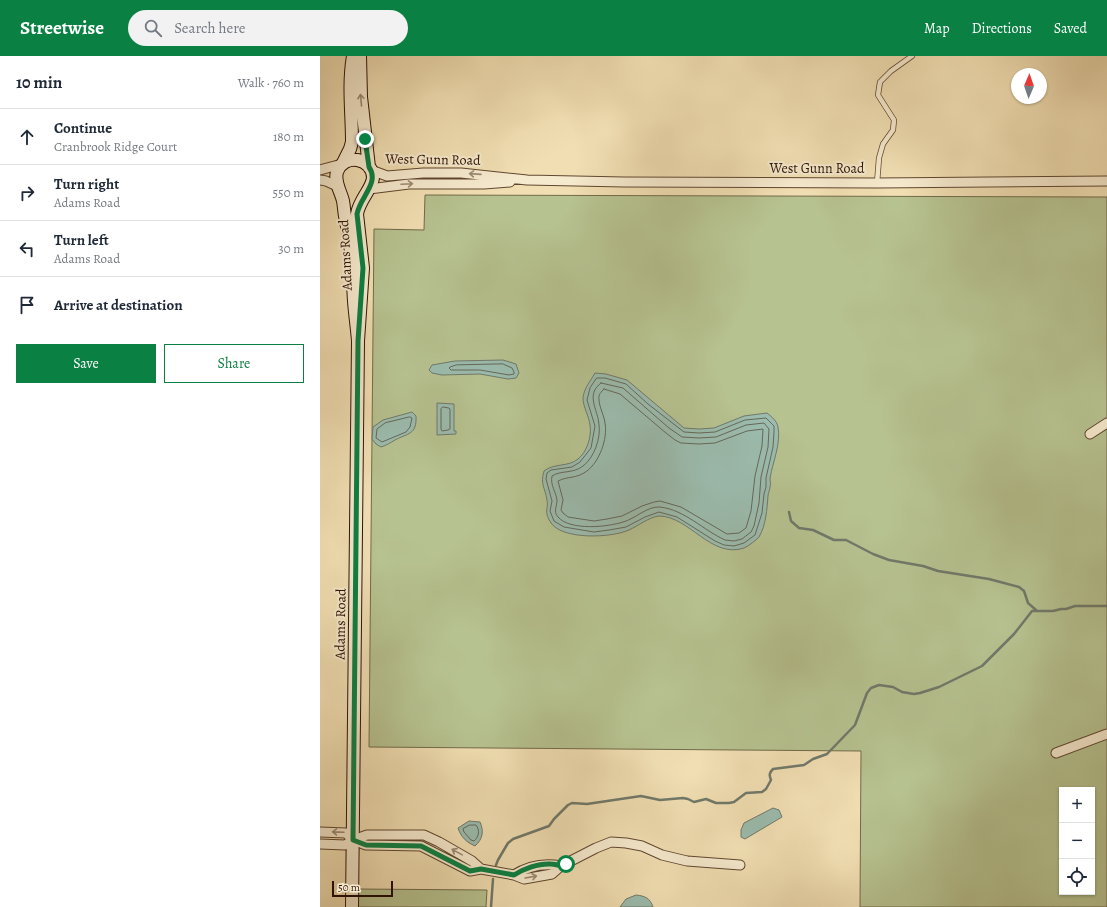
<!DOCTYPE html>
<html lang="en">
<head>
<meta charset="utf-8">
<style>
	body { margin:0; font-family:Alegreya,serif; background:#f2f2f3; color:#1f2937 }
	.controls { position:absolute; right:12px; bottom:12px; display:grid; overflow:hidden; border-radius:0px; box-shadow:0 1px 3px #0004 }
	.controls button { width:36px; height:36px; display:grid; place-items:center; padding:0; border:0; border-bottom:1px solid #e0e1e3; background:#fff; color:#1f2937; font:20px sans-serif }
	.compass { position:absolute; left:691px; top:12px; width:36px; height:36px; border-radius:50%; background:#fff; box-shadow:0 1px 3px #0004; rotate:2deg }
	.scale { position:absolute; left:12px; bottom:10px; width:61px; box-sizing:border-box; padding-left:4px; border:2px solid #2f1405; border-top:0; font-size:11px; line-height:14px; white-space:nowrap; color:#2f1405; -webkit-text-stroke:3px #f6eace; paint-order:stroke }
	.stop { position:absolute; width:12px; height:12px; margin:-9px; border:3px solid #0b8043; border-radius:50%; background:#fff }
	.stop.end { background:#0b8043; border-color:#fff; box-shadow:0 1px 4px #0008 }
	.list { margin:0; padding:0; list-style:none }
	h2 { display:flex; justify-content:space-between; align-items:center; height:52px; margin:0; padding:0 16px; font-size:17px }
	h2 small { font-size:13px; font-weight:400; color:#747a83 }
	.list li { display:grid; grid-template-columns:26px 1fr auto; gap:12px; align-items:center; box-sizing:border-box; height:56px; padding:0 16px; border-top:1px solid #e0e1e3 }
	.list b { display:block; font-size:15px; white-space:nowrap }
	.list p { margin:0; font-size:13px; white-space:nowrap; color:#747a83 }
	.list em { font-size:13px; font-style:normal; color:#747a83 }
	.actions { display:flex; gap:8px; padding:12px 16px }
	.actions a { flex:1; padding:9px 0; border:1px solid #0b8043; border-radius:0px; text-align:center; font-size:14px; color:#0b8043 }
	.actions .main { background:#0b8043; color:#fff }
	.icon { flex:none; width:22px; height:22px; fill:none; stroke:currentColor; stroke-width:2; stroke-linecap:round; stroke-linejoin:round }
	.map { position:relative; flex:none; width:787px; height:851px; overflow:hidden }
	header { display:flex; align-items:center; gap:24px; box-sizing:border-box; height:56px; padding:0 20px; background:#0b8043; color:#fff }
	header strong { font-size:19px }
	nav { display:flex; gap:22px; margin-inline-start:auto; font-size:14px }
	.search { width:280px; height:36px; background:#f2f2f3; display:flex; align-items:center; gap:10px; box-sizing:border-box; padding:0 14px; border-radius:22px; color:#747a83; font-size:15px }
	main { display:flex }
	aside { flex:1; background:#fff }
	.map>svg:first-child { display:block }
</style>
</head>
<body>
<header>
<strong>Streetwise</strong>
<div class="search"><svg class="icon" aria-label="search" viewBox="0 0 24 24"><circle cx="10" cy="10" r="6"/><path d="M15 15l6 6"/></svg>Search here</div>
<nav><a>Map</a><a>Directions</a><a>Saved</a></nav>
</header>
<main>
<aside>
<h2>10 min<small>Walk · 760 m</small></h2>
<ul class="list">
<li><svg class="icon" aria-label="ahead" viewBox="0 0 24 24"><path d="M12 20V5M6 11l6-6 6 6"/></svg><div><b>Continue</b><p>Cranbrook Ridge Court</p></div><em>180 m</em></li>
<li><svg class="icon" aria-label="right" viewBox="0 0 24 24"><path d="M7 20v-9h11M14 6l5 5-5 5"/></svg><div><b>Turn right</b><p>Adams Road</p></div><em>550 m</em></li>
<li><svg class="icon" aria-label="left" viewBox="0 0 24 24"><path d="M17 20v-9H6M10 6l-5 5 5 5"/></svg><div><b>Turn left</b><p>Adams Road</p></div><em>30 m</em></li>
<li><svg class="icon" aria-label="arrive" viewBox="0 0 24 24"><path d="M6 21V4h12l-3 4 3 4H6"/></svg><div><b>Arrive at destination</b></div></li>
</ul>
<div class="actions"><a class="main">Save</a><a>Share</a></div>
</aside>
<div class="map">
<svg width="787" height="851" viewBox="0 0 787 851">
	<rect width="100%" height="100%" fill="#f1dfb3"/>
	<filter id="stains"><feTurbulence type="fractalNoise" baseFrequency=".005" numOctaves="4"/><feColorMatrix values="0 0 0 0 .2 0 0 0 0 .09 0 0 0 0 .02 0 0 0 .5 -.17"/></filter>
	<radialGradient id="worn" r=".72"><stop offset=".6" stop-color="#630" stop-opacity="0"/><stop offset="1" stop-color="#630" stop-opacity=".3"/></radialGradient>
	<!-- green -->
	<path fill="#b6c290" stroke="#726b4a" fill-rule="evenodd" d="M105,139l682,2v710h-247l1,-156 -492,-4 5,-518 50,1zM742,734h30v102h-30z
		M36,833l131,1 -1,17h-130z"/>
	<!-- water -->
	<path fill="#9bbcae" stroke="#70796a" d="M183,304l13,4 3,9 -3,5 -8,1 -28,-5 -38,1 -10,-2 -3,-3 3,-5 23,-4z
		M275,317l11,1 21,6 57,48 15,1 15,-1 30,-12 23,-3c5,4 10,8 11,14 3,17 -5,34 -8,51 0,3 1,6 0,9 0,3 -2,6 -2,9 -1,13 -2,29 -9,41 -3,3 -10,9 -15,11 -33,11 -55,-32 -85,-32 -10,1 -21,10 -30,14 -18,8 -66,10 -78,-7 -8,-12 -2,-15 -4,-23 -2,-13 -7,-15 -3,-29 10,-8 25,-4 34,-12 9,-7 14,-23 12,-34 -1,-9 -7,-18 -7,-27 1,-10 7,-16 12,-25z
		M117,347l17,1v27h2v3l-19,1z
		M92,356l4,4c1,19 -8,17 -21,24 -5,3 -8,5 -14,7l-5,-3 -4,-5 1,-12 10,-7z
		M453,752l6,2 3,7 -37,22 -4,-2v-7l3,-7z
		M149,765l11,1c4,9 3,17 -5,24 -9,-4 -14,-9 -17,-18z
		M316,839c9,1 14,3 17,12h-33l6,-8z"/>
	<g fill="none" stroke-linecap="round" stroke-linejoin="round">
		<!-- shore -->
		<path stroke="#65685a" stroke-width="1" d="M183,308l9,4 2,4v2l-5,1 -29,-5h-29l-2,-2 1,-1 6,-2z
			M277,322h8l21,6 22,20 36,28 15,1 16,-1 30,-12 21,-2 8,8v6l-1,15 -7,31v9l-2,7 -2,19 -7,22 -11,8 -10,3 -10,-1 -9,-4 -38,-24 -18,-5 -14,5 -19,10 -17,3 -15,2 -30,-5 -10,-6 -4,-10 2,-10 -6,-22 1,-6 4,-3 21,-3 8,-5 11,-14 4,-22 -8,-26 3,-12z
			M281,327l22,5 46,40 13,9 17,1 17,-1 30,-12 18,-2 5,6 -1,18 -7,30 -2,26 -5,23 -3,6 -9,7 -8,2 -9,-1c-22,-10 -40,-30 -65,-33 -13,-1 -25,12 -37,15 -15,5 -53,9 -65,-5 -5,-6 -1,-10 -1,-17 -1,-8 -7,-15 -5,-24 9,-6 21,-2 31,-10 11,-8 18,-28 16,-41 -1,-16 -14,-30 2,-42z
			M284,333l16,5 46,39 9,7 6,3 18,1 16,-1 32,-12 16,-2 -1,17 -7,30 -4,35 -5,17 -7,5 -12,1 -46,-27 -21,-6 -6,1 -12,4 -20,10 -15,3 -13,2 -26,-4 -5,-4 -2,-3 2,-10 -5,-19c10,-5 18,-2 29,-10 12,-9 21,-32 18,-48 -1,-8 -6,-16 -6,-24 -1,-4 2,-7 5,-10z
			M123,351l6,1 1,1v20l-2,1 -6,1 -1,-2v-20z
			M90,361l2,1 -2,9 -4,5 -24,10 -6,-4 1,-9 8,-6z
			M150,769h6c4,5 3,12 -2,16l-3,-1 -7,-8 -1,-3z"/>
		<!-- stream -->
		<path stroke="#70796a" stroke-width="2.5" d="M469,456l2,9 8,7 14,2 21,10h12l27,14 16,6 34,6 15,5 51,8 30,8 5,4 4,12 8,7
			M176,809l2,-5 10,-17 5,-4 36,-13 5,-7 14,-14 4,-2 15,1 54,-8 19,4 23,-2 5,1 6,3 12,-3 10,4h13l5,-1 12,-9 16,-1 4,-3 5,-9c-2,-5 -2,-7 2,-11l31,-4 9,-6 14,-5 28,-29 12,-32 4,-5 8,-3 14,2 9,5 12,2 6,-1 19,-6 43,-21 32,-32 18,-23h21l8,-2h5l9,-3h32
			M171,851l2,-28"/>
		<!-- lane casing -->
		<g stroke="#604730" stroke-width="6">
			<path id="lane" d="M557,127l2,-25 4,-14 10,-14 1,-10 -16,-25 2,-13 11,-11 21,-15"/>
		</g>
		<!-- street casing -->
		<g stroke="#604730" stroke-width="11">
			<path id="street" d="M0,114l22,-6
				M51,114l16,6 36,-3h38l66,7 97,2 253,1 230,-2
				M0,124l6,1 13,6
				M49,133l40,-5h75l26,-2
				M770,378l17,-11
				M736,697l51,-19
				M0,776l26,1 7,7
				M0,788l25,1 8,-5 14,-5h57l15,7 33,19 9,8 -11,2 -49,-25 -55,-1 -13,-5
				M241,810c-16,-3 -33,0 -47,9l10,4 28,-5 9,-8 35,-18 15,-6 15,1 16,3 20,9 25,6 53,4
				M161,813l33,6"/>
		</g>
		<!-- secondary casing -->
		<g stroke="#2f1405" stroke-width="14">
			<path id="secondary" d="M40,0l1,41 8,70
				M23,107l7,-14 2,-7c0,-29 -4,-57 1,-86
				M32,851l6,-566 5,-73 -6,-54c2,-14 15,-25 16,-36 0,-21 -30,-25 -36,-6 -3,10 4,20 6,29 1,5 1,10 2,15 3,15 6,31 7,46 1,13 1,26 2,39 1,14 3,27 4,40"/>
		</g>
		<!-- lane -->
		<use href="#lane" stroke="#f6eace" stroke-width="4.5"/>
		<!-- street -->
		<use href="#street" stroke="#f6eace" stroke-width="9"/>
		<!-- secondary -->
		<use href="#secondary" stroke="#f6eace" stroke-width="12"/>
	</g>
	<!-- one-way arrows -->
	<defs><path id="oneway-shaft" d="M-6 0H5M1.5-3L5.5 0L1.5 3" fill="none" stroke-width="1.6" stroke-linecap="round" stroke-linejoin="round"/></defs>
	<g stroke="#9c8a74">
		<use href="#oneway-shaft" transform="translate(41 44) rotate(-95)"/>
		<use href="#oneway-shaft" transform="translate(155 118) rotate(-176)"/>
		<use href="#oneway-shaft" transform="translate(87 128) rotate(-3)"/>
		<use href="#oneway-shaft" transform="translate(18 776) rotate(-178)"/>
		<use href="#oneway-shaft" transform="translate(137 796) rotate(-151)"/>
		<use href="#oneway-shaft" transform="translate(211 821) rotate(-10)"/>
	</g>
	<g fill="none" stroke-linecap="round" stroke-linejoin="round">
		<!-- route -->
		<path stroke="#0b8043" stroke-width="5" d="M45,83l4,28c11,16 -9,30 -12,47l6,54 -5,73 -5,499 13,5 55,1 49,25 11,-2 33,6c9,-6 25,-12 37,-11 6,0 9,3 15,0"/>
	</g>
	<g text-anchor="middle" stroke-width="4" stroke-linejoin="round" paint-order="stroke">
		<!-- street labels -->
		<g font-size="14" fill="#2f1405" stroke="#f6eace">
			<text transform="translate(113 103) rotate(1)" y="5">West Gunn Road</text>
			<text x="497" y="117">West Gunn Road</text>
			<text transform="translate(25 199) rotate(-93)" y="5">Adams Road</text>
			<text transform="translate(20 568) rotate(-89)" y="5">Adams Road</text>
		</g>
	</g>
	<rect width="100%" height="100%" filter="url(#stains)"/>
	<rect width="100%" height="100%" fill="url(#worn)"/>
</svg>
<div class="controls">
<button>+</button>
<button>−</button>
<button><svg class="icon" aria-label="locate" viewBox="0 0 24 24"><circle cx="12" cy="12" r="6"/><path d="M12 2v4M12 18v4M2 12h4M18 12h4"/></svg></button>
</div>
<svg class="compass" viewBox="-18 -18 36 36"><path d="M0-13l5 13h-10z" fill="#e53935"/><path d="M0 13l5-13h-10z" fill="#747a83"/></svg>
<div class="scale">50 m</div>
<div class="stop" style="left:246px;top:808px"></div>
<div class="stop end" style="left:45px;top:83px"></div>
</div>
</main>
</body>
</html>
